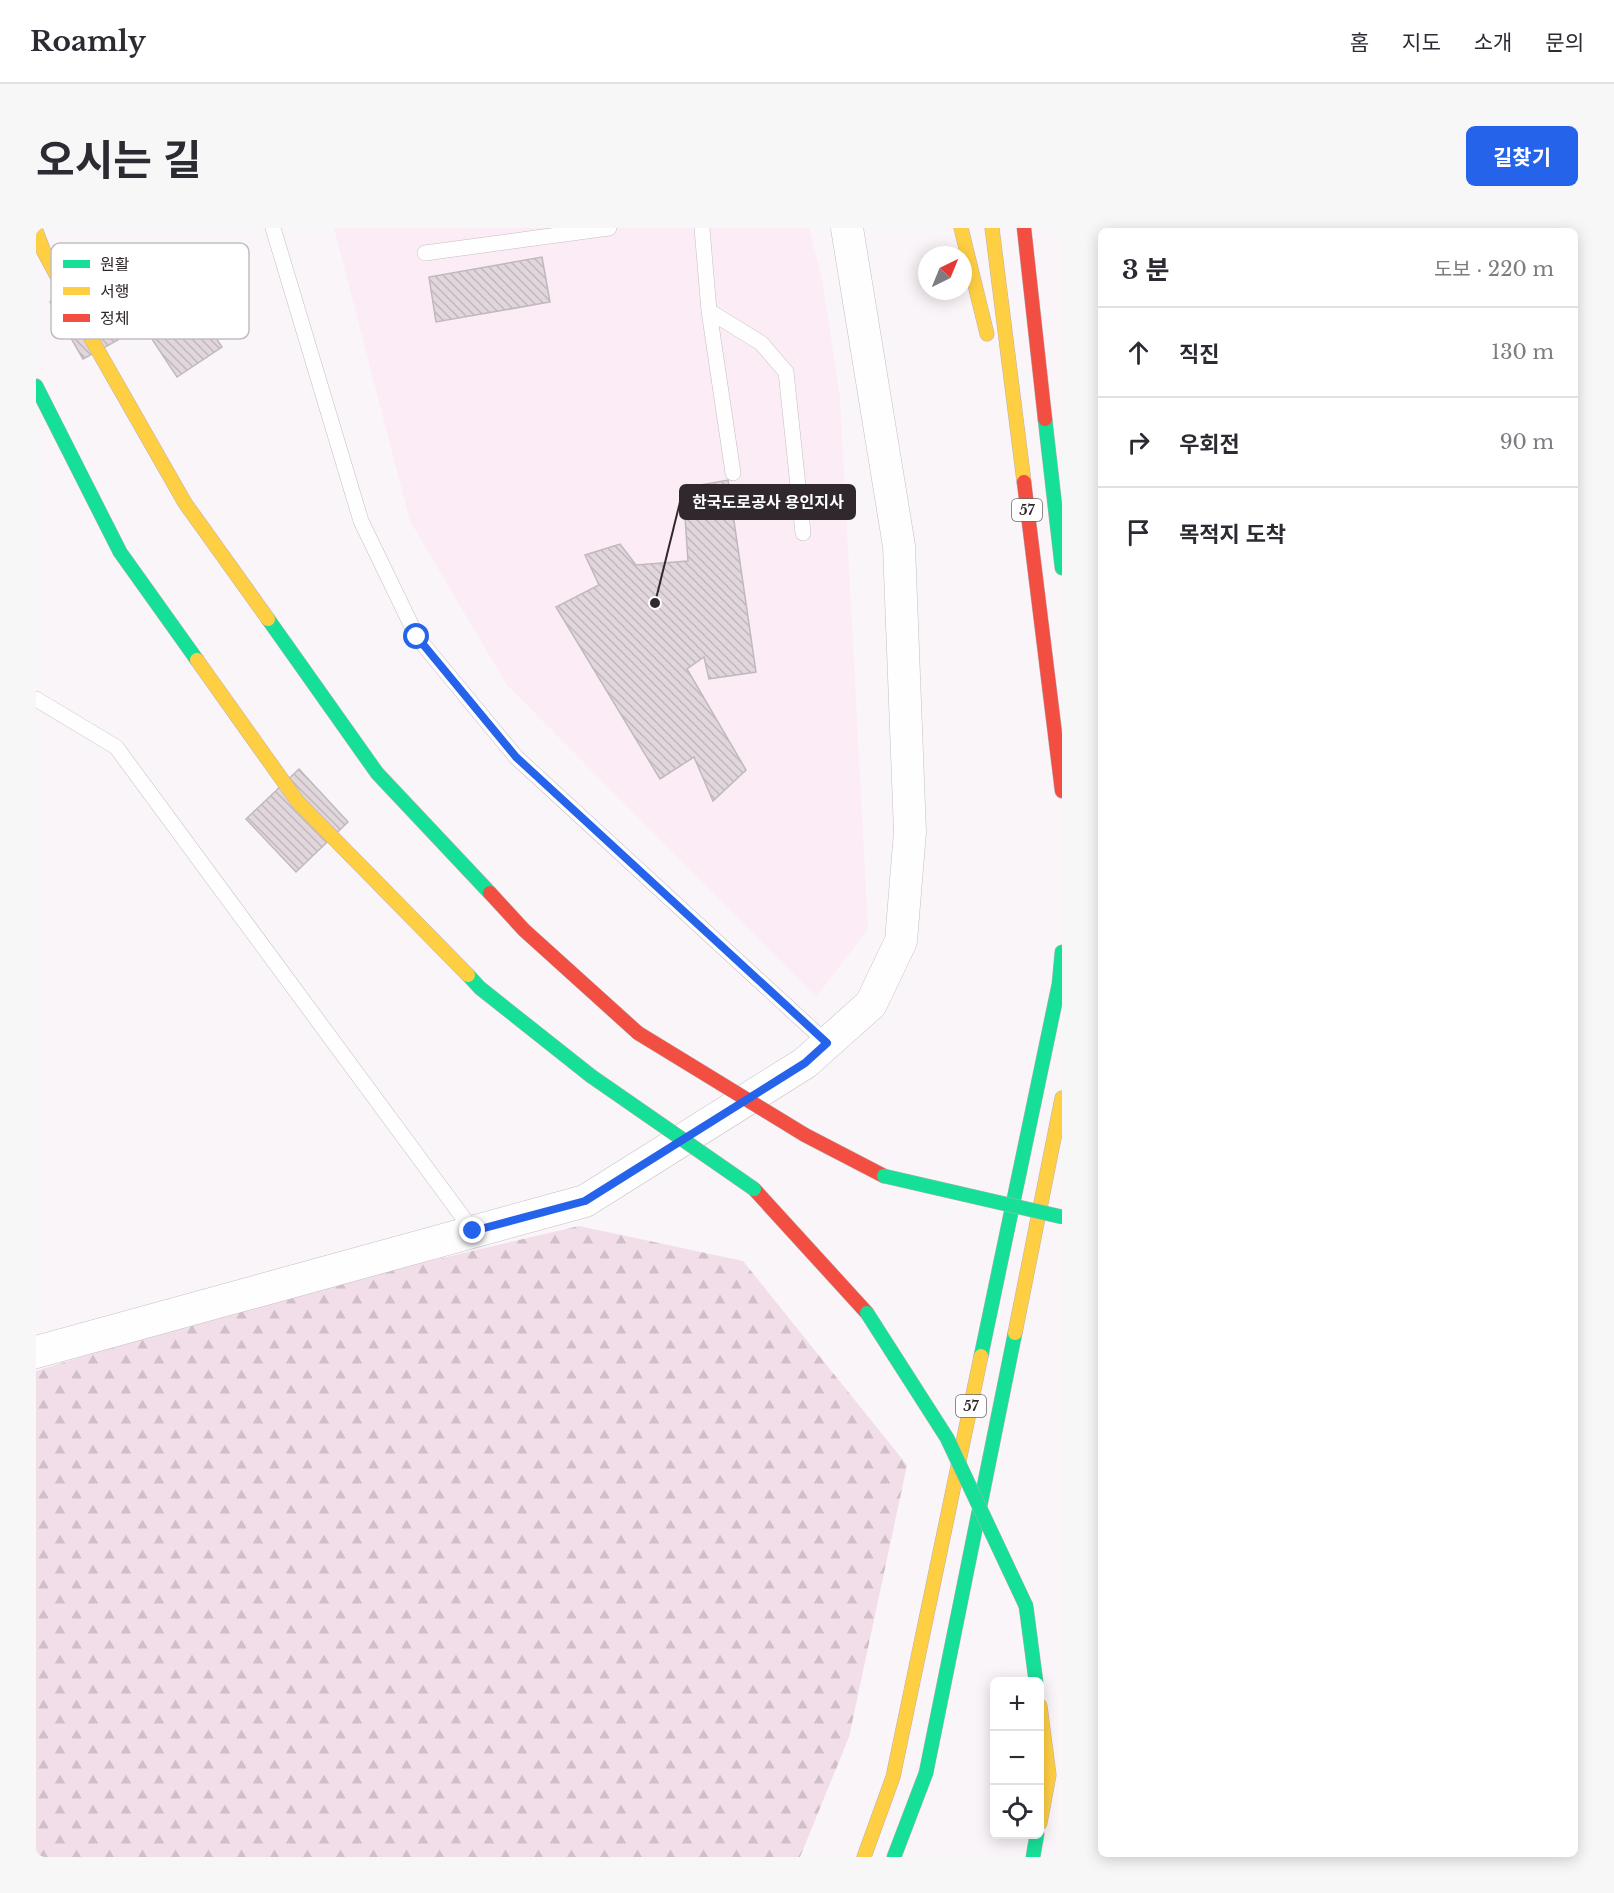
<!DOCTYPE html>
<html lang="ko">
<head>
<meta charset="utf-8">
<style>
	body { margin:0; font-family:"Libre Baskerville","Noto Sans KR",serif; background:#f7f7f7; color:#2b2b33 }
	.controls { position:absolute; right:18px; bottom:18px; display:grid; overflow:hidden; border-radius:9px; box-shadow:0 3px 15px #0003 }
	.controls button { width:54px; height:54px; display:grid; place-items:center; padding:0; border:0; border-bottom:2px solid #e1e1e2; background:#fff; color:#2b2b33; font:30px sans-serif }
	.compass { position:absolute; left:882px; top:18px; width:54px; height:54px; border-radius:50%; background:#fff; box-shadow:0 3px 15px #0003; rotate:43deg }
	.stop { position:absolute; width:18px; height:18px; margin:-14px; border:4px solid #2563eb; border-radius:50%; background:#fff }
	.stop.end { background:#2563eb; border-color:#fff; box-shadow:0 2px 6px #0008 }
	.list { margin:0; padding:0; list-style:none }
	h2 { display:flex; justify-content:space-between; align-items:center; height:78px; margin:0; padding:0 24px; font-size:26px }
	h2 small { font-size:20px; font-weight:400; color:#7c7c81 }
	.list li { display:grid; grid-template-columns:39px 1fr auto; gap:18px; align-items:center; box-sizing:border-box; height:90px; padding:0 24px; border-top:2px solid #e1e1e2 }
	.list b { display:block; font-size:22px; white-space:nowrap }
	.list em { font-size:20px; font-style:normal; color:#7c7c81 }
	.icon { flex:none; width:33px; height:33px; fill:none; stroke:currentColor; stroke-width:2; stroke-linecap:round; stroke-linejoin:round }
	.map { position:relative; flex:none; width:1026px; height:1629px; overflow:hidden; border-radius:9px }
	header { display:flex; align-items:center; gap:36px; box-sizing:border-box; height:84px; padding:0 30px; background:#fff; border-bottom:2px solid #e1e1e2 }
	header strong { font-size:28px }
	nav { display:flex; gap:33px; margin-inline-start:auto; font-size:21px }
	.intro { display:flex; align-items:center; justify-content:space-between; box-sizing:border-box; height:144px; padding:0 36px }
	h1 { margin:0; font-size:42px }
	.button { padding:15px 27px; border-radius:9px; background:#2563eb; color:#fff; font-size:21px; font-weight:700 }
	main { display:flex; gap:36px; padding:0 36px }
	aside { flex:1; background:#fff; border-radius:9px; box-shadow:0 3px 15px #0003 }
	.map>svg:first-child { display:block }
</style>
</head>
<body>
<header>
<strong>Roamly</strong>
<nav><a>홈</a><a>지도</a><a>소개</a><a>문의</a></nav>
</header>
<div class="intro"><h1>오시는 길</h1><a class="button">길찾기</a></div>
<main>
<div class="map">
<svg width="1026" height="1629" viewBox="0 0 1026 1629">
	<defs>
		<pattern id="forest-firs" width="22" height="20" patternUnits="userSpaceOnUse" patternTransform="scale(1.5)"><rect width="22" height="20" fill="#f2dee9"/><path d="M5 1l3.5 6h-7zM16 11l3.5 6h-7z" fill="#d0bec8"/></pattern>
		<pattern id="building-back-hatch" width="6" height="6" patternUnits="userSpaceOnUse" patternTransform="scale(1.5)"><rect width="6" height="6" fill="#e0d6db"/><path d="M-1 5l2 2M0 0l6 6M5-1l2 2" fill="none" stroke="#c0b8bc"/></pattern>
	</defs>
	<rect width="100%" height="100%" fill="#faf5f8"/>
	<!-- built -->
	<path fill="#fbecf5" d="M298,0h475l13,51 18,119 28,531 -52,68 -309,-312 -97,-164z"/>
	<!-- forest -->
	<path fill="url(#forest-firs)" d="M543,998l164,35 164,204 -58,272 -49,120h-764v-486l231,-72z"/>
	<!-- building -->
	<path fill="url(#building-back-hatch)" stroke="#bfb9bd" stroke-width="1.5" d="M506,29l8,45 -114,20 -7,-45z
		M128,31l58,88 -45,30 -58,-88z
		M49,54l33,58 -35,19 -33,-57z
		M692,252l28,192 -47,7 -5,-22 -17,12 59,101 -33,31 -19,-44 -34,22 -104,-172 43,-22 -14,-30 35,-11 16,21 52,-4 -5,-73z
		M263,541l49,53 -52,50 -50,-53z"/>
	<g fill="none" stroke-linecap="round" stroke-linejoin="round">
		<!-- lane casing -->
		<g stroke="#c5bfc2" stroke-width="16">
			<path id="lane" d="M237,0l88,293 56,116 99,120 311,286
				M666,0l7,83 24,162
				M389,25l184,-25
				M673,83l52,32 25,29 17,161
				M0,471l80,48 357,484"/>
		</g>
		<!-- street casing -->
		<g stroke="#c5bfc2" stroke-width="33">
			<path id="street" d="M0,1124l549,-151 220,-138 66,-59 30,-63 9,-109 -11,-286 -52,-318"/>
		</g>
		<!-- fast casing -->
		<g stroke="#bbafb6" stroke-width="15">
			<path id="fast" d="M0,158l84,166 77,108
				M1009,191l17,149
				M232,391l109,154 113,120
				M432,747l12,13 111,88
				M945,1128l78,-372 3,-32
				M990,1378l10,76
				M858,1629l32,-84 89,-440
				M997,1629l4,-23"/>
		</g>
		<!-- slow casing -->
		<g stroke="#bbafb6" stroke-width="15">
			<path id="slow" d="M925,0l26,106
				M956,0l32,254
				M0,3l8,21 36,67 105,184 83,116
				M161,432l101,142 170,173
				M979,1105l47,-235
				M1004,1478l9,69 -9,48
				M828,1629l29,-80 88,-421"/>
		</g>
		<!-- jam casing -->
		<g stroke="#bbafb6" stroke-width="15">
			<path id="jam" d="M988,0l21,191
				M988,254l38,309
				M454,665l34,37 114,103
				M769,907l79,41
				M718,961l113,124"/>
		</g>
		<!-- lane -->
		<use href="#lane" stroke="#fefefe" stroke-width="15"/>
		<!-- street -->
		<use href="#street" stroke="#fefefe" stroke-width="32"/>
		<!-- fast -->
		<use href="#fast" stroke="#16e098" stroke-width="14"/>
		<!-- slow -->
		<use href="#slow" stroke="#ffcf43" stroke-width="14"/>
		<!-- jam -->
		<use href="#jam" stroke="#f24e42" stroke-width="14"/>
		<!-- fast-bridge casing -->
		<g stroke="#bbafb6" stroke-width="15" stroke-linecap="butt">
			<path id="fast-bridge" d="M555,848l163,113
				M848,948l178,41
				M831,1085l80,125 79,168"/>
		</g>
		<!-- jam-bridge casing -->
		<g stroke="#bbafb6" stroke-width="15" stroke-linecap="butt">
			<path id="jam-bridge" d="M602,805l167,102"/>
		</g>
		<!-- fast-bridge -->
		<use href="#fast-bridge" stroke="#16e098" stroke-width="14"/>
		<!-- jam-bridge -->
		<use href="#jam-bridge" stroke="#f24e42" stroke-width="14"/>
	</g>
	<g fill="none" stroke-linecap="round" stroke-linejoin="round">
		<!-- route -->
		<path stroke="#2563eb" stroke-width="8" d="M381,409l99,120 311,286 -22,20 -220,138 -112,30"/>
	</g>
	<g text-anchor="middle" stroke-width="6" stroke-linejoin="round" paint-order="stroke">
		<!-- shield labels -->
		<g fill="#fff" stroke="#6e686c" stroke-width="1.5">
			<rect x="976" y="271" width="30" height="22" rx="4.5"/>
			<rect x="920" y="1167" width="30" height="22" rx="4.5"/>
		</g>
		<g font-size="14" font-weight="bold" fill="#30282d">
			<text x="991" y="287">57</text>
			<text x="935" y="1183">57</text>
		</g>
	</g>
	<!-- legend -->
	<rect x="15" y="15" width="198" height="96" rx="9" fill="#fff" stroke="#c1bec0" stroke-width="1.5"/>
	<rect x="27" y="32" width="27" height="8" fill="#16e098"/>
	<rect x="27" y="59" width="27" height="8" fill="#ffcf43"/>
	<rect x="27" y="86" width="27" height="8" fill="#f24e42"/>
	<g font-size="16" fill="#30282d">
		<text x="64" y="42">원활</text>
		<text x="64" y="69">서행</text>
		<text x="64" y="96">정체</text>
	</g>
	<!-- callouts -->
	<path fill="none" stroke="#30282d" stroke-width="2" d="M619 375L644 274"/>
	<circle fill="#30282d" stroke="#fff" stroke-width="2" cx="619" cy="375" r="6"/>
	<rect fill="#30282d" stroke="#30282d" stroke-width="2" x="644" y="257" width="175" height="34" rx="6"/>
	<g font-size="16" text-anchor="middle" font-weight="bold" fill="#fff">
		<text x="732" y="280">한국도로공사 용인지사</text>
	</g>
</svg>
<div class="controls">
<button>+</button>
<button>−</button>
<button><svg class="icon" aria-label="locate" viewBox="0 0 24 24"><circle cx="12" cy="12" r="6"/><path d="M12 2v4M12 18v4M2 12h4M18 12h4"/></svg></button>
</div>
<svg class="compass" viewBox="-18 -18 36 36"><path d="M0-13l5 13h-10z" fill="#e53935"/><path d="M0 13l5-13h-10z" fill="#7c7c81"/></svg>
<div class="stop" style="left:381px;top:409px"></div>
<div class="stop end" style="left:437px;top:1003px"></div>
</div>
<aside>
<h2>3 분<small>도보 · 220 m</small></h2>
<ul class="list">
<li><svg class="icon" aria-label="ahead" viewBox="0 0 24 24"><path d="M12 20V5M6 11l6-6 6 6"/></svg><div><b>직진</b></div><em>130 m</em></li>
<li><svg class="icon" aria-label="right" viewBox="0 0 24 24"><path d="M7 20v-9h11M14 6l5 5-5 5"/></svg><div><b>우회전</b></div><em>90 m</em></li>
<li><svg class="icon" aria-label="arrive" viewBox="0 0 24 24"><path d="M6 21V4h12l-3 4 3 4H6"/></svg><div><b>목적지 도착</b></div></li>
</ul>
</aside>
</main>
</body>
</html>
